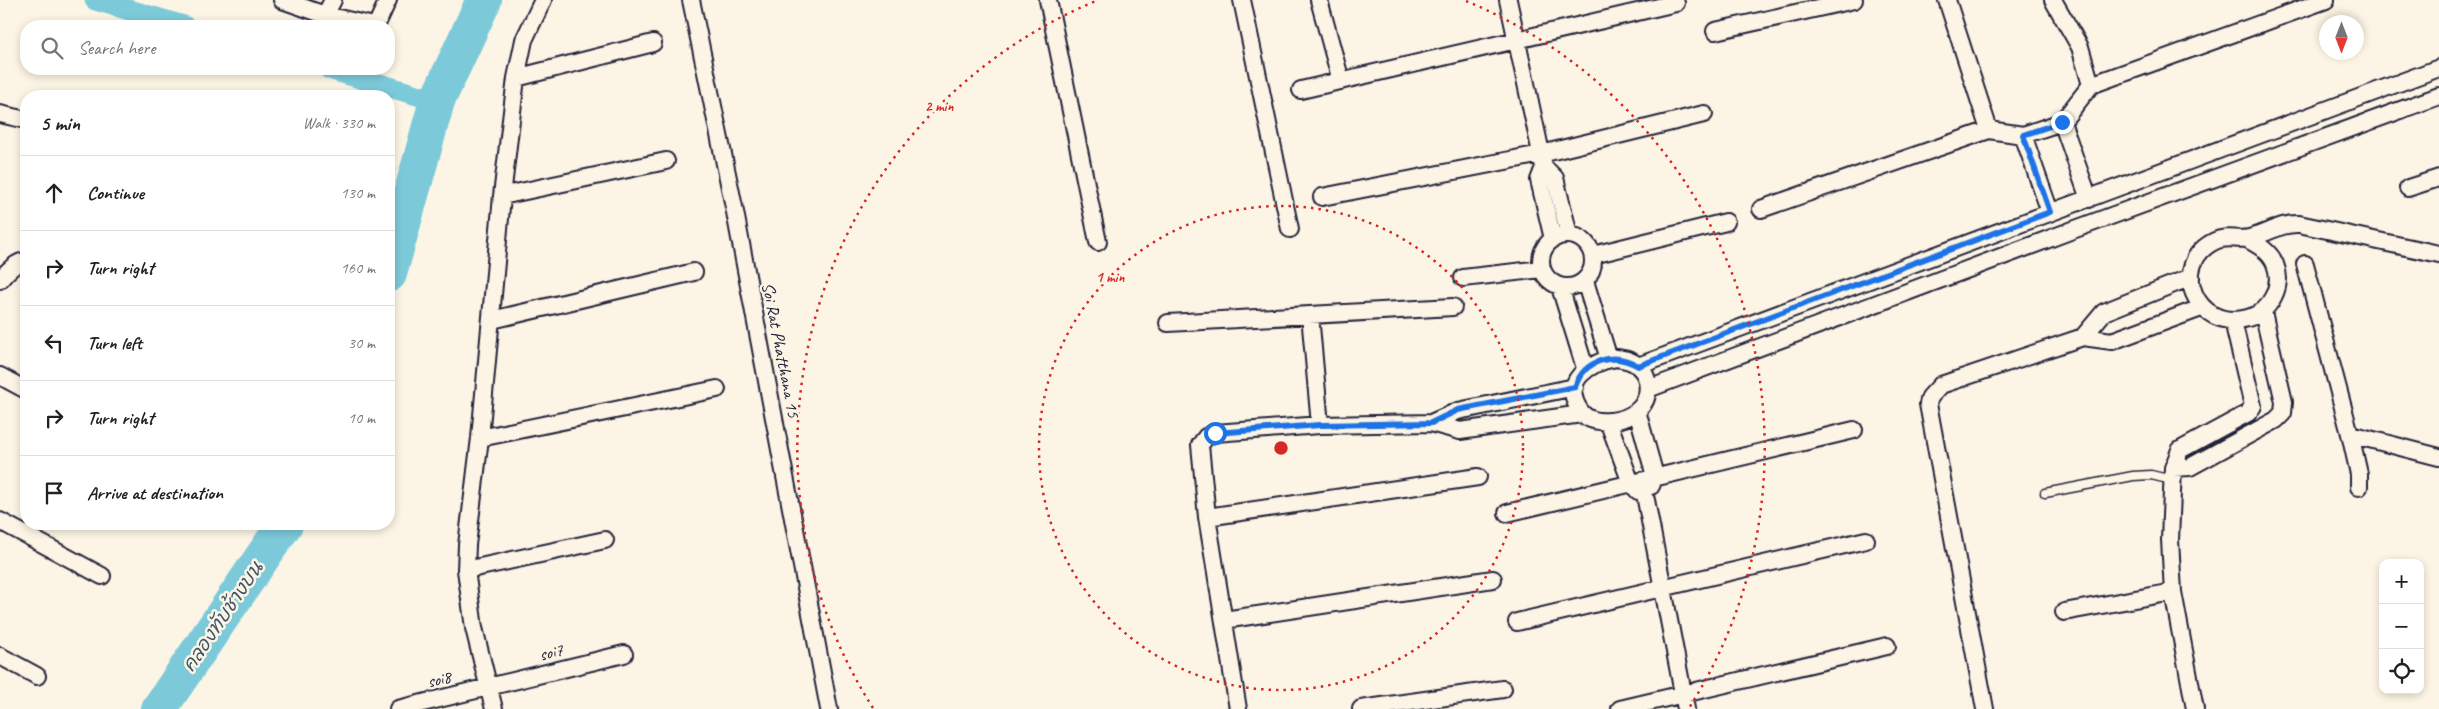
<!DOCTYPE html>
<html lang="en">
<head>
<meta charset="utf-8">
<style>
	body { margin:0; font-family:Caveat,"Playpen Sans Thai",sans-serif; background:#f2f2f2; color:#202124 }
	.controls { position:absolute; right:15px; bottom:15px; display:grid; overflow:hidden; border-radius:10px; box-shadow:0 2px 8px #0003 }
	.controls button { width:45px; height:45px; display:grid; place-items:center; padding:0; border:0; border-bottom:1px solid #e0e0e0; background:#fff; color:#202124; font:25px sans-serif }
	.compass { position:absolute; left:2319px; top:15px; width:45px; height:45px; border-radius:50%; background:#fff; box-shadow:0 2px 8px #0003; rotate:180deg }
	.stop { position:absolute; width:15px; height:15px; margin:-11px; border:4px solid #1a73e8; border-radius:50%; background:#fff }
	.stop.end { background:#1a73e8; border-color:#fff; box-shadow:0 1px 5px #0008 }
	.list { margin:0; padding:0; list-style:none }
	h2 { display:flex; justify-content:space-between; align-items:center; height:65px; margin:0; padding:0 20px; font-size:21px }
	h2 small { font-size:16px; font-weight:400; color:#757577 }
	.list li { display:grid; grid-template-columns:32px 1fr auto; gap:15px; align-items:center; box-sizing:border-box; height:75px; padding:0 20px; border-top:1px solid #e0e0e0 }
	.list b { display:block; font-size:19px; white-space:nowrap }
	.list em { font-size:16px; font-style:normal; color:#757577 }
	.icon { flex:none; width:28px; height:28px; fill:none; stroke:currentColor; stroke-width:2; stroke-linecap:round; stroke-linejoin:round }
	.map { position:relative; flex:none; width:2439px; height:709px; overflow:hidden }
	.search { position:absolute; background:#fff; box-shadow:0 2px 8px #0003; left:20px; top:20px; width:375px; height:55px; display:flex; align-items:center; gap:12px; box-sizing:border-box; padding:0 18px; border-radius:20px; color:#757577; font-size:19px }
	.panel { position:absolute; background:#fff; box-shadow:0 2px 8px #0003; left:20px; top:90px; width:375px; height:440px; border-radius:20px }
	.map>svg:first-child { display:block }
</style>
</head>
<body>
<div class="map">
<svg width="2439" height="709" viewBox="0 0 2439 709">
	<rect width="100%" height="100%" fill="#fcf5e5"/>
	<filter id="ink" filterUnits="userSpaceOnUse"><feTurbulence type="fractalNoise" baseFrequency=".02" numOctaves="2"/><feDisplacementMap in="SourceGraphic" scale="10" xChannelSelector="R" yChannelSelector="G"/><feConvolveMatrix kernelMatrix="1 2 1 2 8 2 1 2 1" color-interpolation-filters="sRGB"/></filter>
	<g filter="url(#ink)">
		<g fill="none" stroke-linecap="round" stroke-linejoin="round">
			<!-- canal -->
			<path stroke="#7ccad9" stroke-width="21" d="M95,0l89,26
				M329,69l108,32"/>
			<!-- river -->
			<path stroke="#7ccad9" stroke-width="36" d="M389,274l48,-173 47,-101
				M159,709l126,-185"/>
			<!-- lane casing -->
			<g stroke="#22223b" stroke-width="11">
				<path id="lane" d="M2045,493l88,-17 18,-1 21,5"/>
			</g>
			<!-- street casing -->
			<g stroke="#22223b" stroke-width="20">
				<path id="street" d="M282,0l43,15 8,-15
					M691,0l44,212 94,497
					M1048,0l50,242
					M1242,0l48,229
					M1319,0l22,81
					M1508,0l36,167
					M1947,0l42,130 34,5 27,77
					M2053,0l27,47 11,38 -29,37 27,77
					M325,15l49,11
					M376,26l12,-26
					M1715,31l139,-31
					M516,78l137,-35
					M2091,85l235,-85
					M1301,90l375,-87
					M0,114l26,6
					M2023,135l39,-13
					M2408,188l31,-10
					M502,196l164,-35
					M1322,197l219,-43 163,-40
					M1761,209l228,-79
					M1541 261a26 26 0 1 1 52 0a26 26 0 1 1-52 0Z
					M1553,239l-14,-59 5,-13 11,11 14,57
					M2247,239c11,6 23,12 28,25 9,22 -5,48 -27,54 -53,15 -80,-55 -33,-77 12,-6 23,0 34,-3 18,-4 31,-15 50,-14l140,30
					M1593,255l133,-33
					M2305,264l45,170 9,40v13
					M2191,277l-87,35 -21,25 29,4 89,-33
					M1463,278l79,-9
					M0,280c5,-7 17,-19 26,-19
					M1585,281l24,78
					M1560,287l25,81
					M1310,315l10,110
					M492,320l202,-48
					M2233,321l20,85 -5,7 -68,37 -7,18 17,-1 86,-47 7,-7 1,-11 -21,-90
					M1168,323l285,-16
					M1616,358c8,1 16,2 22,8 13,11 13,32 0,44 -13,12 -45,17 -57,2 -22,-30 8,-50 35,-54z
					M1638,366l801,-298
					M0,376l26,14
					M1575,387l-117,24 -27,12 29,8 122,-17
					M1648,389l422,-158 369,-135
					M1637,411l18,65 -4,10
					M1608,421l23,62 7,8
					M2350,434l89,23
					M480,438l237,-49
					M2173,468l-3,72 3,52 22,117
					M1646,500l40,209
					M1507,513l347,-83
					M1207,517l271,-40
					M0,521l102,55
					M466,570l139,-30
					M2064,612l109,-20
					M1224,620l269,-41
					M1517,622l349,-82
					M0,656l37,20
					M398,709l226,-55
					M494,709l-20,-81 -8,-58 1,-25 13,-107 22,-242 14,-118 8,-38 19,-40
					M1238,709l-31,-192 -7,-72 6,-8 9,-4 105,-8 111,-2
					M1361,709l142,-20
					M1620,709l267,-63
					M1985,709l-57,-305 2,-7 11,-12 142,-48"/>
			</g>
			<!-- lane -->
			<use href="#lane" stroke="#fcf5e5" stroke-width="8"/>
			<!-- street -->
			<use href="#street" stroke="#fcf5e5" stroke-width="16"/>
		</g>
	</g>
	<g fill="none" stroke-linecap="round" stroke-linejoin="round" filter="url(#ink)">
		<!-- route -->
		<path stroke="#1a73e8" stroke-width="6" d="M1215,433l105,-8 111,-2 27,-13 117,-23c9,-27 38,-36 63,-21l412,-154 -27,-77 39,-13"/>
	</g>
	<!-- distance rings -->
	<g fill="none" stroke="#d62828" stroke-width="2.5" stroke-dasharray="2.5 5">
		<circle cx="1281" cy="448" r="242"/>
		<path d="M873 708A484 484 0 0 1 1096 1M1466 1A484 484 0 0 1 1689 708"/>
	</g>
	<g text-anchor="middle" stroke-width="5" stroke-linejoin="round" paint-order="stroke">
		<!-- street labels -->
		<g font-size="18" fill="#22223b" stroke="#fcf5e5">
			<text transform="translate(781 350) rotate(79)" y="6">Soi Rat Phatthana 15</text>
			<text transform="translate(551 652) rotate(-14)" y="6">soi7</text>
			<text transform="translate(439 679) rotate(-13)" y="6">soi8</text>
		</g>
		<!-- water labels -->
		<g font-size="19" font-style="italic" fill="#3d546a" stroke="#fcf5e5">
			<text transform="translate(222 616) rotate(-56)" y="7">คลองทับช้างบน</text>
		</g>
	</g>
	<circle cx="1281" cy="448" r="8" fill="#d62828" stroke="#fcf5e5" stroke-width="2.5"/>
	<g font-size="15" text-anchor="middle" font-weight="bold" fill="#d62828" stroke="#fcf5e5" stroke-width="5" stroke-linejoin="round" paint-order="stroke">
		<text x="939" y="111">2 min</text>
		<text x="1110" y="282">1 min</text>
	</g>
</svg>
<div class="controls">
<button>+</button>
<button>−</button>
<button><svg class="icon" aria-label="locate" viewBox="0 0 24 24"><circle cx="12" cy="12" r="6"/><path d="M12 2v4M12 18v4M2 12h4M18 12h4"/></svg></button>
</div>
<svg class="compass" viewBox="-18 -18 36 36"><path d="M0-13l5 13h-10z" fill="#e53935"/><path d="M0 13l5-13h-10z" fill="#757577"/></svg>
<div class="stop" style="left:1215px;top:433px"></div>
<div class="stop end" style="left:2062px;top:122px"></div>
<div class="search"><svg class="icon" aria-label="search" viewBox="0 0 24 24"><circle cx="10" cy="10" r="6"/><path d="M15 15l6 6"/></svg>Search here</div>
<section class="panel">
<h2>5 min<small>Walk · 330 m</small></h2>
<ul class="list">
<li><svg class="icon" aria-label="ahead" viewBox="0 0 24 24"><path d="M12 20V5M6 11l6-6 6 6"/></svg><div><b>Continue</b></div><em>130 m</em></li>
<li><svg class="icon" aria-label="right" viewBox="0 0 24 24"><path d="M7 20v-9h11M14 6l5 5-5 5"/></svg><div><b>Turn right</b></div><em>160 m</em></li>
<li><svg class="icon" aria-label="left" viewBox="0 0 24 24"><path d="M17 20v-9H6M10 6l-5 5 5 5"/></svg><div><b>Turn left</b></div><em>30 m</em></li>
<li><svg class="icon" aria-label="right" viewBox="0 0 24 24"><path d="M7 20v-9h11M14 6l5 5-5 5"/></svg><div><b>Turn right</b></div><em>10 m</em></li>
<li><svg class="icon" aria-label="arrive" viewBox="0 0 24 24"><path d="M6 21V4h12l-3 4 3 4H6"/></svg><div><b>Arrive at destination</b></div></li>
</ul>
</section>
</div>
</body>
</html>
